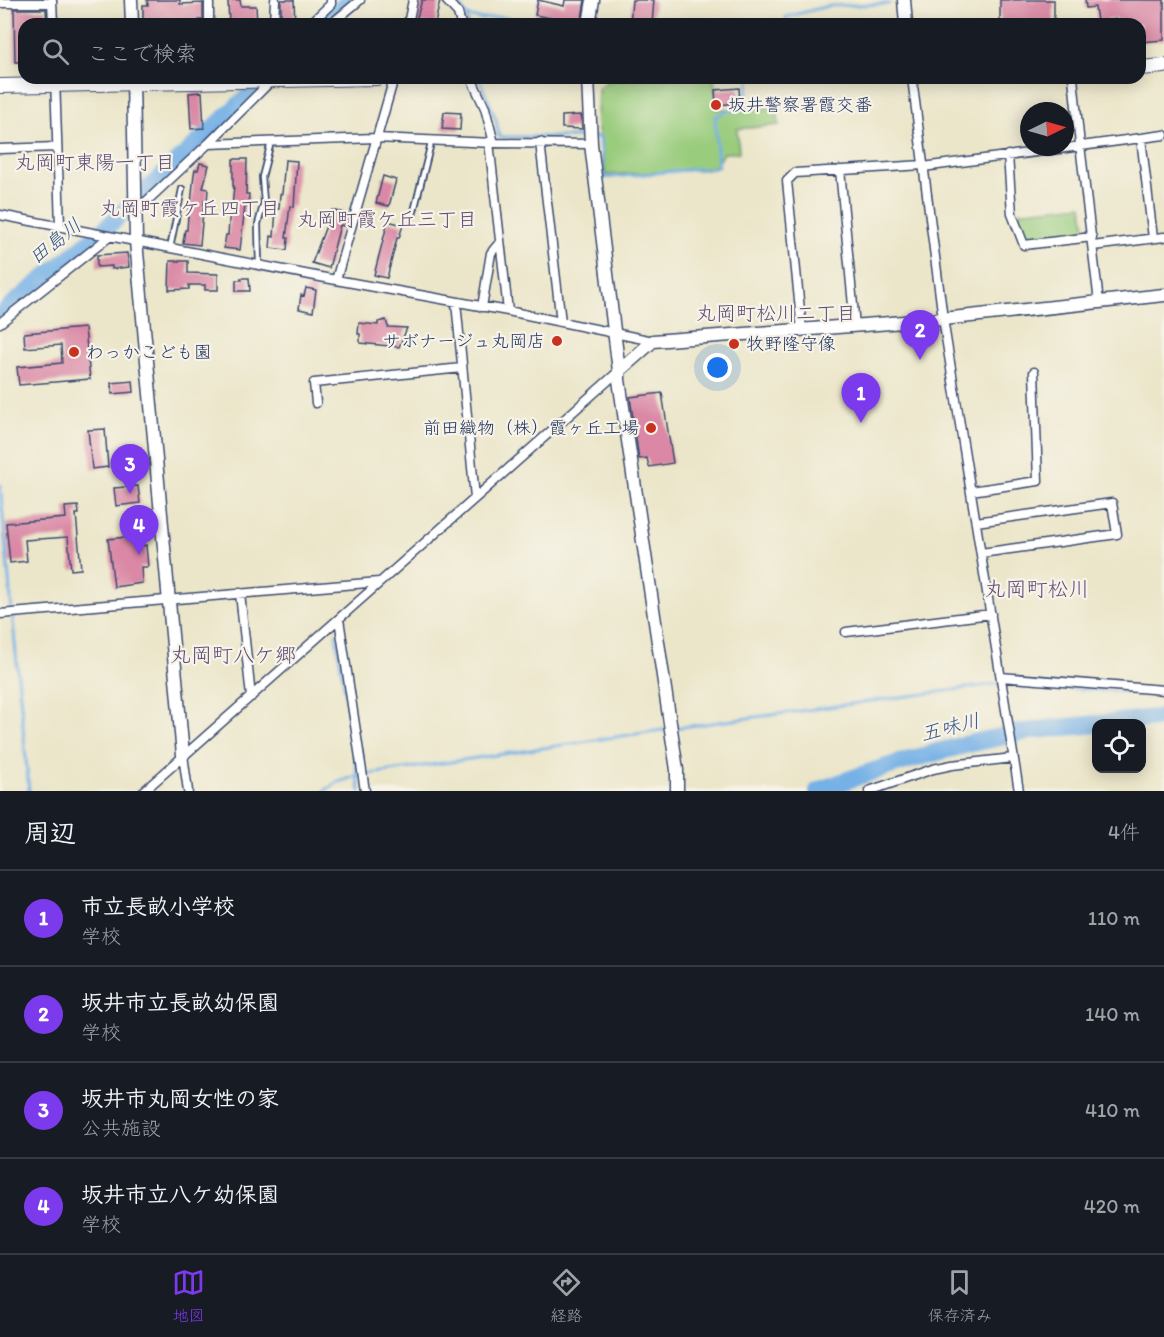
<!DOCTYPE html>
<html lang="ja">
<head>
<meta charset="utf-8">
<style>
	body { margin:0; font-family:Itim,"Klee One",sans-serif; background:#20242c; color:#f1f3f6 }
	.controls { position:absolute; right:18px; bottom:18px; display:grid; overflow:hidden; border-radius:12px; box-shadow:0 3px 15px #0003 }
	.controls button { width:54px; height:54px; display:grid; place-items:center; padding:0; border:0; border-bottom:2px solid #363941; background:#171b24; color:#f1f3f6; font:30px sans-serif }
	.compass { position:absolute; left:1020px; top:102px; width:54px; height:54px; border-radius:50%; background:#171b24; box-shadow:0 3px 15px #0003; rotate:85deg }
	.you { position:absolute; left:718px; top:368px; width:21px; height:21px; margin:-15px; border:4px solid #fff; border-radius:50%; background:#1a73e8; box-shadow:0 0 0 9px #1a73e833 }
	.badge { display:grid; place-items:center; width:39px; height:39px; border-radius:50%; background:#7c3aed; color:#fff; font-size:20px; font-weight:700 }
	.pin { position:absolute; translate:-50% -50px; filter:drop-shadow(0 2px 3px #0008) }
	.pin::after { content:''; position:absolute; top:32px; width:21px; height:18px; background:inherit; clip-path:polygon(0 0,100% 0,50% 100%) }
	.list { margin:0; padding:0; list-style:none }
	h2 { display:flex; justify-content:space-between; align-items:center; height:78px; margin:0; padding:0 24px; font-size:26px }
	h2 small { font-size:20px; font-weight:400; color:#9ea1a6 }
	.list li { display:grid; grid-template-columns:39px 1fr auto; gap:18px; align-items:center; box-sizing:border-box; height:96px; padding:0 24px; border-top:2px solid #363941 }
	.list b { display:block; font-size:22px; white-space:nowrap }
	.list p { margin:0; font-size:20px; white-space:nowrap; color:#9ea1a6 }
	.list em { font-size:20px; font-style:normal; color:#9ea1a6 }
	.icon { flex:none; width:33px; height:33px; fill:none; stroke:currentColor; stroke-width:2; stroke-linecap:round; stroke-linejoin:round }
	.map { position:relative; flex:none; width:1164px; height:791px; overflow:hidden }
	.search { position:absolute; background:#171b24; box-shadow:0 3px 15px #0003; left:18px; right:18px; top:18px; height:66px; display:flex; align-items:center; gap:15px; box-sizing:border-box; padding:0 21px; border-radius:18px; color:#9ea1a6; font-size:22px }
	.sheet { height:462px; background:#171b24 }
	nav { display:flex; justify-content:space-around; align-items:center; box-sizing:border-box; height:84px; border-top:2px solid #363941; background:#171b24; font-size:16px; color:#9ea1a6 }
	nav a { display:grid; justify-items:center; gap:3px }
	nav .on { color:#7c3aed }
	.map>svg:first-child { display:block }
</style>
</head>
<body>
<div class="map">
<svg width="1164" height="791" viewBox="0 0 1164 791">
	<rect width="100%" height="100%" fill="#f7f3e8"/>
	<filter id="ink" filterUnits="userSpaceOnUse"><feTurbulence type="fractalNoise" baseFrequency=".0167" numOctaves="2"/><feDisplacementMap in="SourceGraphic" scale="12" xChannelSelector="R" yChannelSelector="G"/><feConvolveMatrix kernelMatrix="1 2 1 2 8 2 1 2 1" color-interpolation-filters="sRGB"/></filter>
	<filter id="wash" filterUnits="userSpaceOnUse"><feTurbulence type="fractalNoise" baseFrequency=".008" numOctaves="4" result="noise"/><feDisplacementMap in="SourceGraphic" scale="24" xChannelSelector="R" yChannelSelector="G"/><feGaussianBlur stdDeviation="1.35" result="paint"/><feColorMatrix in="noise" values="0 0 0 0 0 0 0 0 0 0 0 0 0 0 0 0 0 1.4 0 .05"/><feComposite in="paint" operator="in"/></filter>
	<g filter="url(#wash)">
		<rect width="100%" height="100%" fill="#ebe6c9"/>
		<!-- green -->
		<path fill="#9acc7d" stroke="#5a7e6e" stroke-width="1.5" d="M642,78h72l3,31 60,-1 2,17 -42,4 2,23 -15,1 -10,16 -108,6 -9,-53 1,-33 9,-8z
			M1082,205l4,30 -61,7 -8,-30z"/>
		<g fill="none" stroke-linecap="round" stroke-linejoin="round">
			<!-- stream -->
			<path stroke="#75b0e6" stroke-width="3" d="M456,0l11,16 1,8
				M467,16l13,3 20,-2 53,7
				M787,24l-1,-7 42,-11 61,-2
				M479,78l17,42 3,17h88
				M594,137h6l4,41 114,-11 -3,-50 9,-5 20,-4 6,-30
				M0,485l29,306
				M336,634l24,157
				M675,728l322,-44 167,10
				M324,791l14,-9 19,-6 312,-47"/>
			<!-- river -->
			<path stroke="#75b0e6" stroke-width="18" d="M325,24l25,-24
				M0,315l104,-85 164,-152
				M1101,724l63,-7
				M818,791c64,-25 132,-44 200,-58 26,-5 53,-6 78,-9"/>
		</g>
		<g id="blocks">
			<!-- building -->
			<path fill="#da88a5" d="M147,0h33v4l23,-1v17h-4v4h-56v-19h5z
				M228,0h12l1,6h15l1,18h-28z
				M281,0h13l1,24h-14z
				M422,0h18l-5,24h-20z
				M538,0l26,6 1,-6h20l-4,24 -46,-9z
				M632,0h22l-2,24h-22z
				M1000,0h54v24h-54z
				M1085,0h79v40l-24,2v-18h-24v-5l-19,2 -2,-14 -9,1z
				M14,9h32l1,15h-23v38h-9z
				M739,88l1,15 -24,2 -1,-15z
				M202,92l2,36 -13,1 -2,-36z
				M444,112l17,1 -1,17 -18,-1z
				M581,115l1,14 -20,-1v-12z
				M233,159h14l-1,35h3l-1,12h-3l-5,44 -16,-2 2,-13h2l2,-27h2l2,-22h-1z
				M285,160l12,1 -3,46 -4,-1 -4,32h2l-1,12 -17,-2 1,-12 3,1 2,-28h3l1,-15h2z
				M200,163l9,2 -6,23 5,1 -1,13 -3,-1 -4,44 -17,-2 2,-13h2l2,-27 2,1 3,-30 1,-4h3z
				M383,176l13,4 -7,26 -13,-3z
				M332,210l16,4 -4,12 -4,-1 -11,43 -17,-5z
				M388,221l15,4 -4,13h-2l-10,40 -13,-3z
				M127,253l2,14 -17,2v-3l-15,1v-12z
				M170,261h18v12l30,1v16h-13v-5h-16v4l-20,1z
				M241,278h8l1,13h-14v-11h6z
				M306,288l10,2 -3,22 -14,-3 2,-14 3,1z
				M386,320l2,7 19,1 -8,19 -39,-4v-9h-2l1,-11 19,2v-3z
				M85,328l5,51 -71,6 -2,-18 45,-4 -1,-18 -36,3 -1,-15z
				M133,381l1,11 -22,2 -1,-11z
				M662,393l11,70 -24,4 -2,-9 -8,1 -9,-62z
				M105,429l3,38 -16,2 -4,-39z
				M138,486l2,17 -24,3 -2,-18z
				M78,506l1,8h-3l5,55 -10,1 -3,-33 -43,3 2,21 -17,2 -4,-40 60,-5 -1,-11z
				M140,526l2,20 4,-1 2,22h-7l1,16 -28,4 -6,-48 18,-2 -1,-10z"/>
		</g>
	</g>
	<g filter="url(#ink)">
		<use href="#blocks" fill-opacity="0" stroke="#3a4a6e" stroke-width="1.5"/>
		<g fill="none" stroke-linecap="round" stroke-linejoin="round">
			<!-- lane casing -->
			<g stroke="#3a4a6e" stroke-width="8">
				<path id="lane" d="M413,215l19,-76
					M170,248l12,-59
					M259,265l-1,-41 6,-22 -2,-25 9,-35"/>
			</g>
			<!-- street casing -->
			<g stroke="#3a4a6e" stroke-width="11">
				<path id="street" d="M52,0l1,24
					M446,0l12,13 3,11
					M0,3h52
					M209,24v-24
					M274,24l1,-24
					M310,24l21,-20v-4
					M331,24l29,-24
					M408,24l5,-24
					M55,78l5,148
					M471,78l14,30 9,35
					M912,78l31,241 76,472
					M1073,78l7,67 19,157
					M1141,138l12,100
					M489,142l19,169
					M540,142l21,180
					M208,144l168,-6 118,5 97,1
					M0,149l57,-2
					M1008,155l4,59 12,31 68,-8
					M923,167l241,-32
					M840,170l15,156
					M136,211l72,-67 64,-64
					M0,215l336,65 172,31 145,30
					M1093,246l71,-9
					M336,280l58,-202
					M456,302l19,196
					M482,307l9,-54 9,-11
					M0,323l109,-86
					M802,330l-15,-149 8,-8 128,-8
					M316,403l-2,-20 148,-15
					M971,491l67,-10 -4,-109
					M976,522l136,-19 5,31 -136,19
					M240,593l11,104
					M0,614l379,-32
					M339,619l26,172
					M846,632l145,-18
					M1001,677l163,13
					M183,755l5,36
					M144,791l475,-420
					M869,791l64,-22 19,-4 61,-7"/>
			</g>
			<!-- secondary casing -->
			<g stroke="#3a4a6e" stroke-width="15">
				<path id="secondary" d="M131,0l1,24
					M904,0l2,24
					M589,24l4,-24
					M133,78l3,163 47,514
					M588,78l3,66 28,227v9l58,390v21
					M619,371l34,-30 290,-22 221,-24"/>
			</g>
			<!-- primary casing -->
			<g stroke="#3a4a6e" stroke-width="16">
				<path id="primary" d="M1140,68l24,-2
					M0,86l377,-8"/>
			</g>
			<!-- lane -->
			<use href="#lane" stroke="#fff" stroke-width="4.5"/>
			<!-- street -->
			<use href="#street" stroke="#fff" stroke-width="8"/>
			<!-- secondary -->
			<use href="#secondary" stroke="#fff" stroke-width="12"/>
			<!-- primary -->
			<use href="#primary" stroke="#fff" stroke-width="14"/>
		</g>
	</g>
	<!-- markers -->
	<g fill="#c8321e" stroke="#f7f3e8" stroke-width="2">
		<circle cx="716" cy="105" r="6"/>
		<circle cx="557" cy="341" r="6"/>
		<circle cx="734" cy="344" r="6"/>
		<circle cx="74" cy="352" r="6"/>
		<circle cx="651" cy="428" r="6"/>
	</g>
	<g text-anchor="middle" stroke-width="4.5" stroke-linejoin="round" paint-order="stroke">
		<!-- poi labels -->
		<g font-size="18" fill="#1b2f5e" stroke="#f7f3e8" text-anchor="start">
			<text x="728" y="111">坂井警察署霞交番</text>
			<text x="545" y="347" text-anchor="end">サボナージュ丸岡店</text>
			<text x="746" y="350">牧野隆守像</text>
			<text x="86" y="358">わっかこども園</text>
			<text x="639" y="434" text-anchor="end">前田織物（株）霞ヶ丘工場</text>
		</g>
		<!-- neighbourhood labels -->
		<g font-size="20" fill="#5e4e77" stroke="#f7f3e8">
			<text x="95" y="169">丸岡町東陽一丁目</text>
			<text x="190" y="215">丸岡町霞ケ丘四丁目</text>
			<text x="387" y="226">丸岡町霞ケ丘三丁目</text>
			<text x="776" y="320">丸岡町松川二丁目</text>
		</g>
		<!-- water labels -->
		<g font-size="20" font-style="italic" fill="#365687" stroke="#f7f3e8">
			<text transform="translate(55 241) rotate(-39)" y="7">田島川</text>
			<text transform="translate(950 727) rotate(-14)" y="7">五味川</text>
		</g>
		<!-- quarter labels -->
		<g font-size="21" fill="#5e4e77" stroke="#f7f3e8">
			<text x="1037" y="596">丸岡町松川</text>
			<text x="233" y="662">丸岡町八ケ郷</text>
		</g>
	</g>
</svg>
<div class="controls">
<button><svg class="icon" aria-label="locate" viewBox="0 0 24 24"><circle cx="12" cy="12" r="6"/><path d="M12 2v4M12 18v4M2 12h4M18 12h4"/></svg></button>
</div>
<svg class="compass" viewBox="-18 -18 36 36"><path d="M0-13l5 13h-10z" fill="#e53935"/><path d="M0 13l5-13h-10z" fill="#9ea1a6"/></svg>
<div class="you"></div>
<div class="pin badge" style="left:861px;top:423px">1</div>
<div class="pin badge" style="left:920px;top:360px">2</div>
<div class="pin badge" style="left:130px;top:494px">3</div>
<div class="pin badge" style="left:139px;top:555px">4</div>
<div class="search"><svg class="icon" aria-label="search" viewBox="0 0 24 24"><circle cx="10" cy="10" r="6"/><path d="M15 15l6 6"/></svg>ここで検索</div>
</div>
<section class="sheet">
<h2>周辺<small>4件</small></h2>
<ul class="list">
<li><span class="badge">1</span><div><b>市立長畝小学校</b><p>学校</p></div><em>110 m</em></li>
<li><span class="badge">2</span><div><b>坂井市立長畝幼保園</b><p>学校</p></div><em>140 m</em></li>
<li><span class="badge">3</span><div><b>坂井市丸岡女性の家</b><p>公共施設</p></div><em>410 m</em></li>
<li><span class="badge">4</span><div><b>坂井市立八ケ幼保園</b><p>学校</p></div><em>420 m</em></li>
</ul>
</section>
<nav>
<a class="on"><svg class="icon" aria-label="map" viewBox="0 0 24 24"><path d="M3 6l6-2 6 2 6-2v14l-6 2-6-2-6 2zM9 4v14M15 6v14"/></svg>地図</a>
<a><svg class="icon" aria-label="directions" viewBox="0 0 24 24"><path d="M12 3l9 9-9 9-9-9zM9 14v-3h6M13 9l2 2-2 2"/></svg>経路</a>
<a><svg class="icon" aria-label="saved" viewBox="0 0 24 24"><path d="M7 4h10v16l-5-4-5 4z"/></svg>保存済み</a>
</nav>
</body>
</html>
